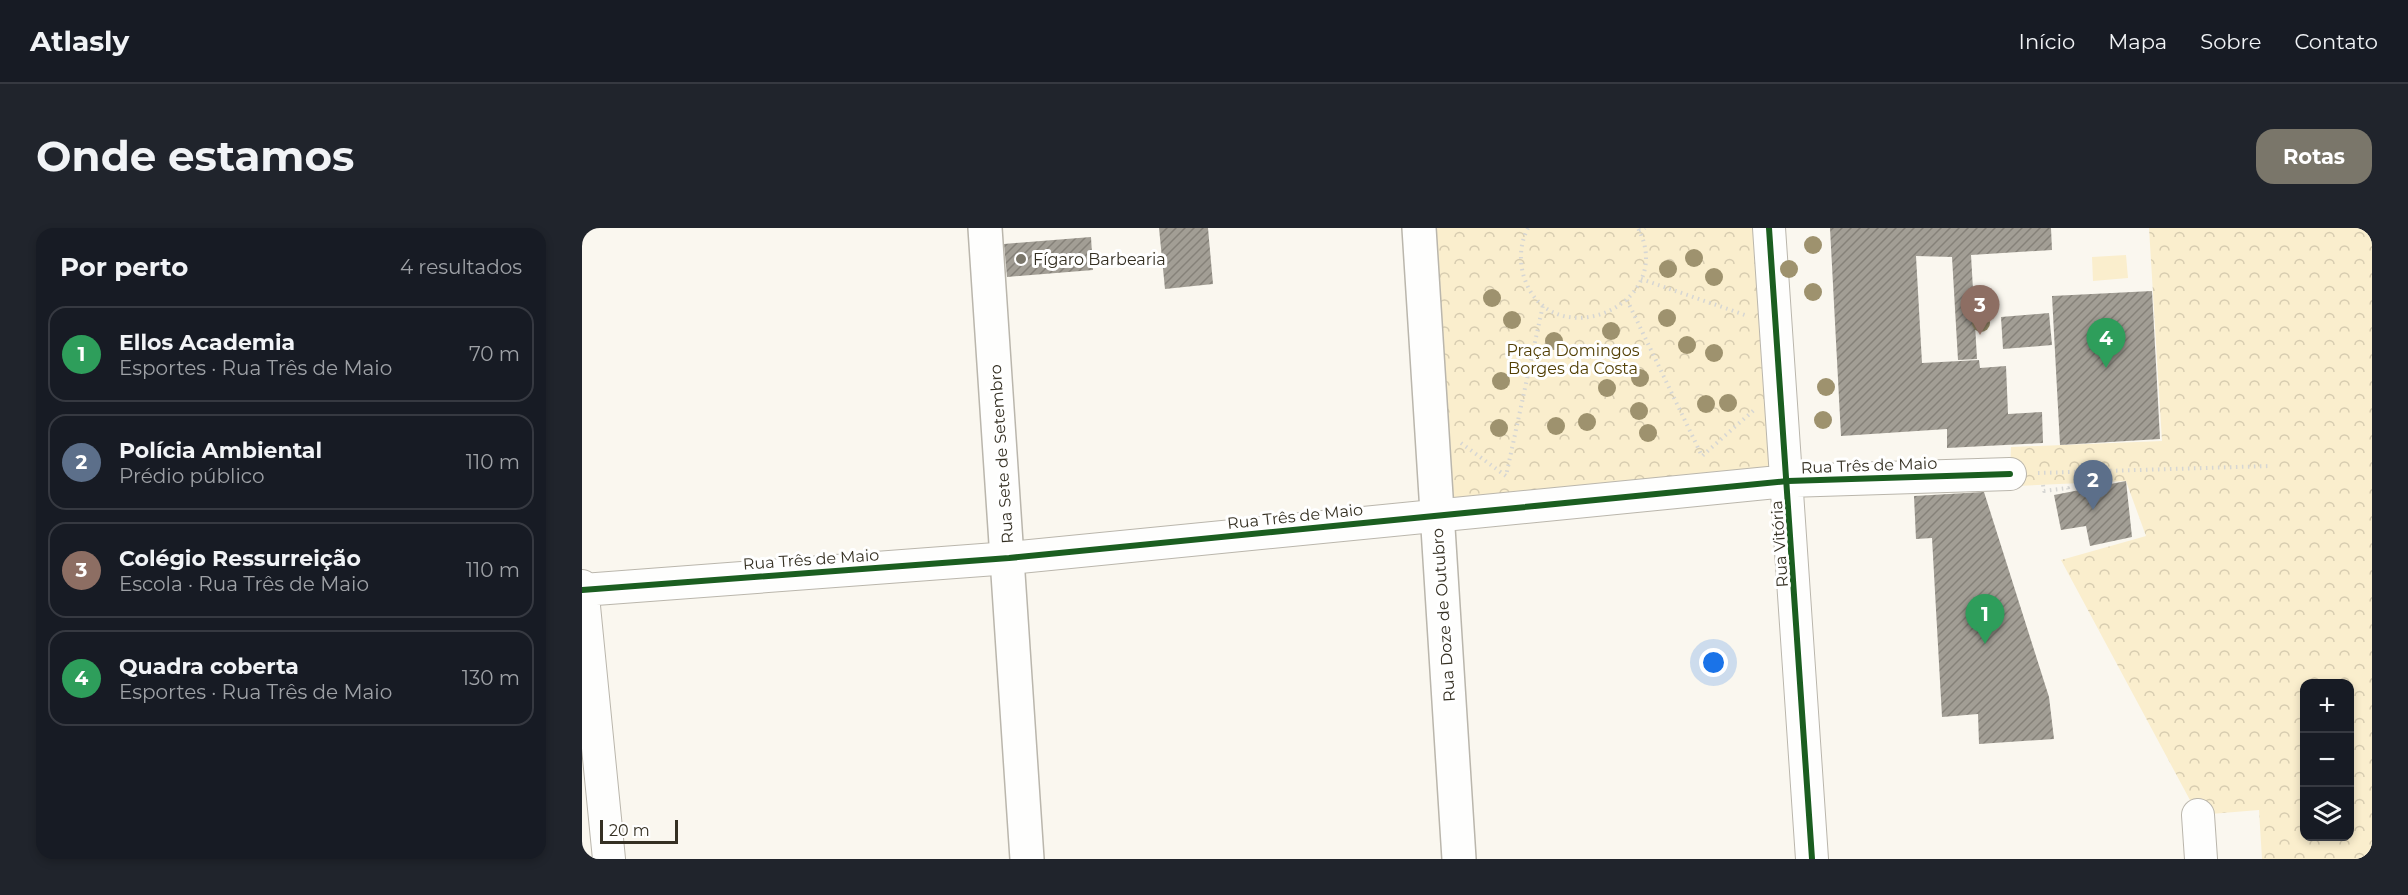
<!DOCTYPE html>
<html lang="pt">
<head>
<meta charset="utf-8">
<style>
	body { margin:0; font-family:Montserrat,sans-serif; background:#20242c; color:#f1f3f6 }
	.controls { position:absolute; right:18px; bottom:18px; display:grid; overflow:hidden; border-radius:12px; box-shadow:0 3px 9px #0003 }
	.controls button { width:54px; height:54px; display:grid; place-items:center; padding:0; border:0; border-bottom:2px solid #363941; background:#171b24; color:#f1f3f6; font:30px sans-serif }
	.scale { position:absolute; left:18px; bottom:15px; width:78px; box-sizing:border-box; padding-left:6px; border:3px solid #353023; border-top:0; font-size:16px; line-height:21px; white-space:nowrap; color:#353023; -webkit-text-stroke:4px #fff; paint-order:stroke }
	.you { position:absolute; left:1132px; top:435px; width:21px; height:21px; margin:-15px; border:4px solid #fff; border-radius:50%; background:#1a73e8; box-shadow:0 0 0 9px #1a73e833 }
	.badge { display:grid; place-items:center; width:39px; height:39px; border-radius:50%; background:#7a766a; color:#fff; font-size:20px; font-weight:700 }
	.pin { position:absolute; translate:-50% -50px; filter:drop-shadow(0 2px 3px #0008) }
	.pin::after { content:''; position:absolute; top:32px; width:21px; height:18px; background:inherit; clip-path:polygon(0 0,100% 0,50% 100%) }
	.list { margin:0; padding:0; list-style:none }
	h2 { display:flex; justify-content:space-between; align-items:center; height:78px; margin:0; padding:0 24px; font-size:26px }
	h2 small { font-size:20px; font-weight:400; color:#9ea1a6 }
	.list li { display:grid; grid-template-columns:39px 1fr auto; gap:18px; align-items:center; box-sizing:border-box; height:96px; margin:0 12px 12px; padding:0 12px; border:2px solid #363941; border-radius:18px }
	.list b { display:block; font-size:22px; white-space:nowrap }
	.list p { margin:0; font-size:20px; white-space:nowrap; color:#9ea1a6 }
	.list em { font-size:20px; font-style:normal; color:#9ea1a6 }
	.icon { flex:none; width:33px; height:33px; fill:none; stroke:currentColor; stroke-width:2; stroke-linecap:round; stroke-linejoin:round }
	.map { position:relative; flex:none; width:1790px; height:631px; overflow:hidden; border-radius:18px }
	header { display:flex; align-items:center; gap:36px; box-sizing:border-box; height:84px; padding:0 30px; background:#171b24; border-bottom:2px solid #363941 }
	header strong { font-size:28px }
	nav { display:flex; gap:33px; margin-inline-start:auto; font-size:21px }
	.intro { display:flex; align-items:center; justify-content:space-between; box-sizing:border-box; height:144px; padding:0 36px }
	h1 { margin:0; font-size:42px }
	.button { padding:15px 27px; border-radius:18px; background:#7a766a; color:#fff; font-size:21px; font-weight:700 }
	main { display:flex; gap:36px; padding:0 36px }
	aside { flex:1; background:#171b24; border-radius:18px; box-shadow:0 3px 9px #0003 }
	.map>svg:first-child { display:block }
</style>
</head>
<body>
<header>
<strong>Atlasly</strong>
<nav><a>Início</a><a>Mapa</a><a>Sobre</a><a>Contato</a></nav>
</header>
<div class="intro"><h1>Onde estamos</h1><a class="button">Rotas</a></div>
<main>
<aside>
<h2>Por perto<small>4 resultados</small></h2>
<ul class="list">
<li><span class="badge" style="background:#2e9e5b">1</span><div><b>Ellos Academia</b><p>Esportes · Rua Três de Maio</p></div><em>70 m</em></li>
<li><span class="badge" style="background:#5c6f8a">2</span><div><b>Polícia Ambiental</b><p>Prédio público</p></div><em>110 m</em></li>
<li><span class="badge" style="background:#8d6e63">3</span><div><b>Colégio Ressurreição</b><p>Escola · Rua Três de Maio</p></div><em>110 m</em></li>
<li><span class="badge" style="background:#2e9e5b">4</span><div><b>Quadra coberta</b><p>Esportes · Rua Três de Maio</p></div><em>130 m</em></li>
</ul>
</aside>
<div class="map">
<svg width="1790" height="631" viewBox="0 0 1790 631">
	<defs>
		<pattern id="park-crowns" width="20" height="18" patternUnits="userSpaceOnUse" patternTransform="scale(1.5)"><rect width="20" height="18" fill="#faeecd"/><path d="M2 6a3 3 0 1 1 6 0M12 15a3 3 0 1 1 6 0" fill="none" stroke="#d7ccb0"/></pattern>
		<pattern id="building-hatch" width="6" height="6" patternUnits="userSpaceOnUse" patternTransform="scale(1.5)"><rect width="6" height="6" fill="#a29e95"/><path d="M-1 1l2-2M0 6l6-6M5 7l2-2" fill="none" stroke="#858179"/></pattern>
	</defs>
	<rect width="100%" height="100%" fill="#faf7ef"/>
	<!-- park -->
	<path fill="url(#park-crowns)" fill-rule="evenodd" d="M849,0h329l15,240 -321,38z
		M1567,0h223v631h-110l-3,-49 -61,5 -137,-255 85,-24 -20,-55 -109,5 -7,-12 1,-27 151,-6zM1722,455h46v153h-46z"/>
	<!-- pitch -->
	<path fill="#faeecd" d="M1544,27l2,23 -35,3 -1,-24z"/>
	<!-- building -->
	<path fill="url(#building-hatch)" d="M577,0h49l5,56 -48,5z
		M1248,0h221l1,22 -81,5 6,104 -19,1 -6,-103 -36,-1 6,107 57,-3 1,8 26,-2 2,48 34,-2 1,31 -96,5v-19l-106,7z
		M509,9l2,33 -86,7 -3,-33z
		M1570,63l8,148 -100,6 -8,-149z
		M1467,85l3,32 -49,4 -2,-32z
		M1544,253l6,56 -42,9 -4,-20 -25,4 -7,-35z
		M1402,264l65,205 5,42 -75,5 -1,-30 -36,3 -10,-179 -16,1 -2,-43z"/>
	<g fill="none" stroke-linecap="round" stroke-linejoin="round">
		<!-- minor casing -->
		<g stroke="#bab6ac" stroke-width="34">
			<path id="minor" d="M1187,0l43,631
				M0,358l27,273
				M0,362l427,-32 779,-77 222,-7
				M1616,587l3,44"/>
		</g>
		<!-- major casing -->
		<g stroke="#bab6ac" stroke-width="36">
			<path id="major" d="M403,0l42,631
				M837,0l40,631"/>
		</g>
		<!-- path -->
		<path stroke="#d6d6d3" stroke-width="4" stroke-dasharray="1.5 4.5" stroke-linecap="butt" d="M946,0c-8,15 -9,33 -4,49 26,81 155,29 114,-49
			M1057,3l6,-3
			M1059,51l107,37
			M1045,72l75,156 52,-46
			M879,215l45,33 37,-171
			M1456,245l233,-7
			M1461,257l1,6 24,-3 1,4"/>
		<!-- minor -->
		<use href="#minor" stroke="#fefefd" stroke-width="32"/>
		<!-- major -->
		<use href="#major" stroke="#fefefd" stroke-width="33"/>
		<!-- cycleway casing -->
		<g stroke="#fff" stroke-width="10">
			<path id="cycleway" d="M1187,0l43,631
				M0,362l427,-32 779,-77 222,-7"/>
		</g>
		<!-- cycleway -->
		<use href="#cycleway" stroke="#1b5e20" stroke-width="6"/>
	</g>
	<!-- trees -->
	<g fill="#9e926e">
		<circle cx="1231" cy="17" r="9"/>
		<circle cx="1112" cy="30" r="9"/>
		<circle cx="1086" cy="41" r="9"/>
		<circle cx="1207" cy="41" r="9"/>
		<circle cx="1132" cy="49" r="9"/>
		<circle cx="1231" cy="64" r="9"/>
		<circle cx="910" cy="70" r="9"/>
		<circle cx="1085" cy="90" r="9"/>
		<circle cx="930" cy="92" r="9"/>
		<circle cx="1399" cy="95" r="9"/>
		<circle cx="1029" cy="103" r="9"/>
		<circle cx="972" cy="113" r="9"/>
		<circle cx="1105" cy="117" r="9"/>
		<circle cx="1132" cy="125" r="9"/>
		<circle cx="1058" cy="150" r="9"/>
		<circle cx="919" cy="153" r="9"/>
		<circle cx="1244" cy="159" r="9"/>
		<circle cx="1025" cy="160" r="9"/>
		<circle cx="1146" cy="175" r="9"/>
		<circle cx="1124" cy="176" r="9"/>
		<circle cx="1057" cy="183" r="9"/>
		<circle cx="1241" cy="192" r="9"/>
		<circle cx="1005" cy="194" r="9"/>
		<circle cx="974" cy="198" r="9"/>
		<circle cx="917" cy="200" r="9"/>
		<circle cx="1066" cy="205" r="9"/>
	</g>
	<!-- markers -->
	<circle fill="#7a766a" stroke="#fff" stroke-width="2" cx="439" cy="31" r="6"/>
	<g text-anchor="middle" stroke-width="6" stroke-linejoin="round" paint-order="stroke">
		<!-- poi labels -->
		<g font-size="16" fill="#353023" stroke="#fff" text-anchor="start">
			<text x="451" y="37">Fígaro Barbearia</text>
		</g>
		<!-- park labels -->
		<g font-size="16" fill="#523f04" stroke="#fff">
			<text x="991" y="128">Praça Domingos<tspan x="991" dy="18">Borges da Costa</tspan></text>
		</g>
		<!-- street labels -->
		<g font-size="16" fill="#353023" stroke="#fff">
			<text transform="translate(419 226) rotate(-94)" y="6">Rua Sete de Setembro</text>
			<text transform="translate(1287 237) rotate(-2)" y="6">Rua Três de Maio</text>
			<text transform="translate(713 288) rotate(-6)" y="6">Rua Três de Maio</text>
			<text transform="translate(1197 316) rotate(-94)" y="6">Rua Vitória</text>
			<text transform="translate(229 331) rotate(-4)" y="6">Rua Três de Maio</text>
			<text transform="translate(861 387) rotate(-94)" y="6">Rua Doze de Outubro</text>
		</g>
	</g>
</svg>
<div class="controls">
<button>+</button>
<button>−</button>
<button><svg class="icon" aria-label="layers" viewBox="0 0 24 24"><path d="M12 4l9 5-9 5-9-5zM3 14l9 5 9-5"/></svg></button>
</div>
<div class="scale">20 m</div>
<div class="you"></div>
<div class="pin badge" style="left:1403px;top:416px;background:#2e9e5b">1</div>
<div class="pin badge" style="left:1511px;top:282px;background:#5c6f8a">2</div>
<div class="pin badge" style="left:1398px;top:107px;background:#8d6e63">3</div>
<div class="pin badge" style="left:1524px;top:140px;background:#2e9e5b">4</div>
</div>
</main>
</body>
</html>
